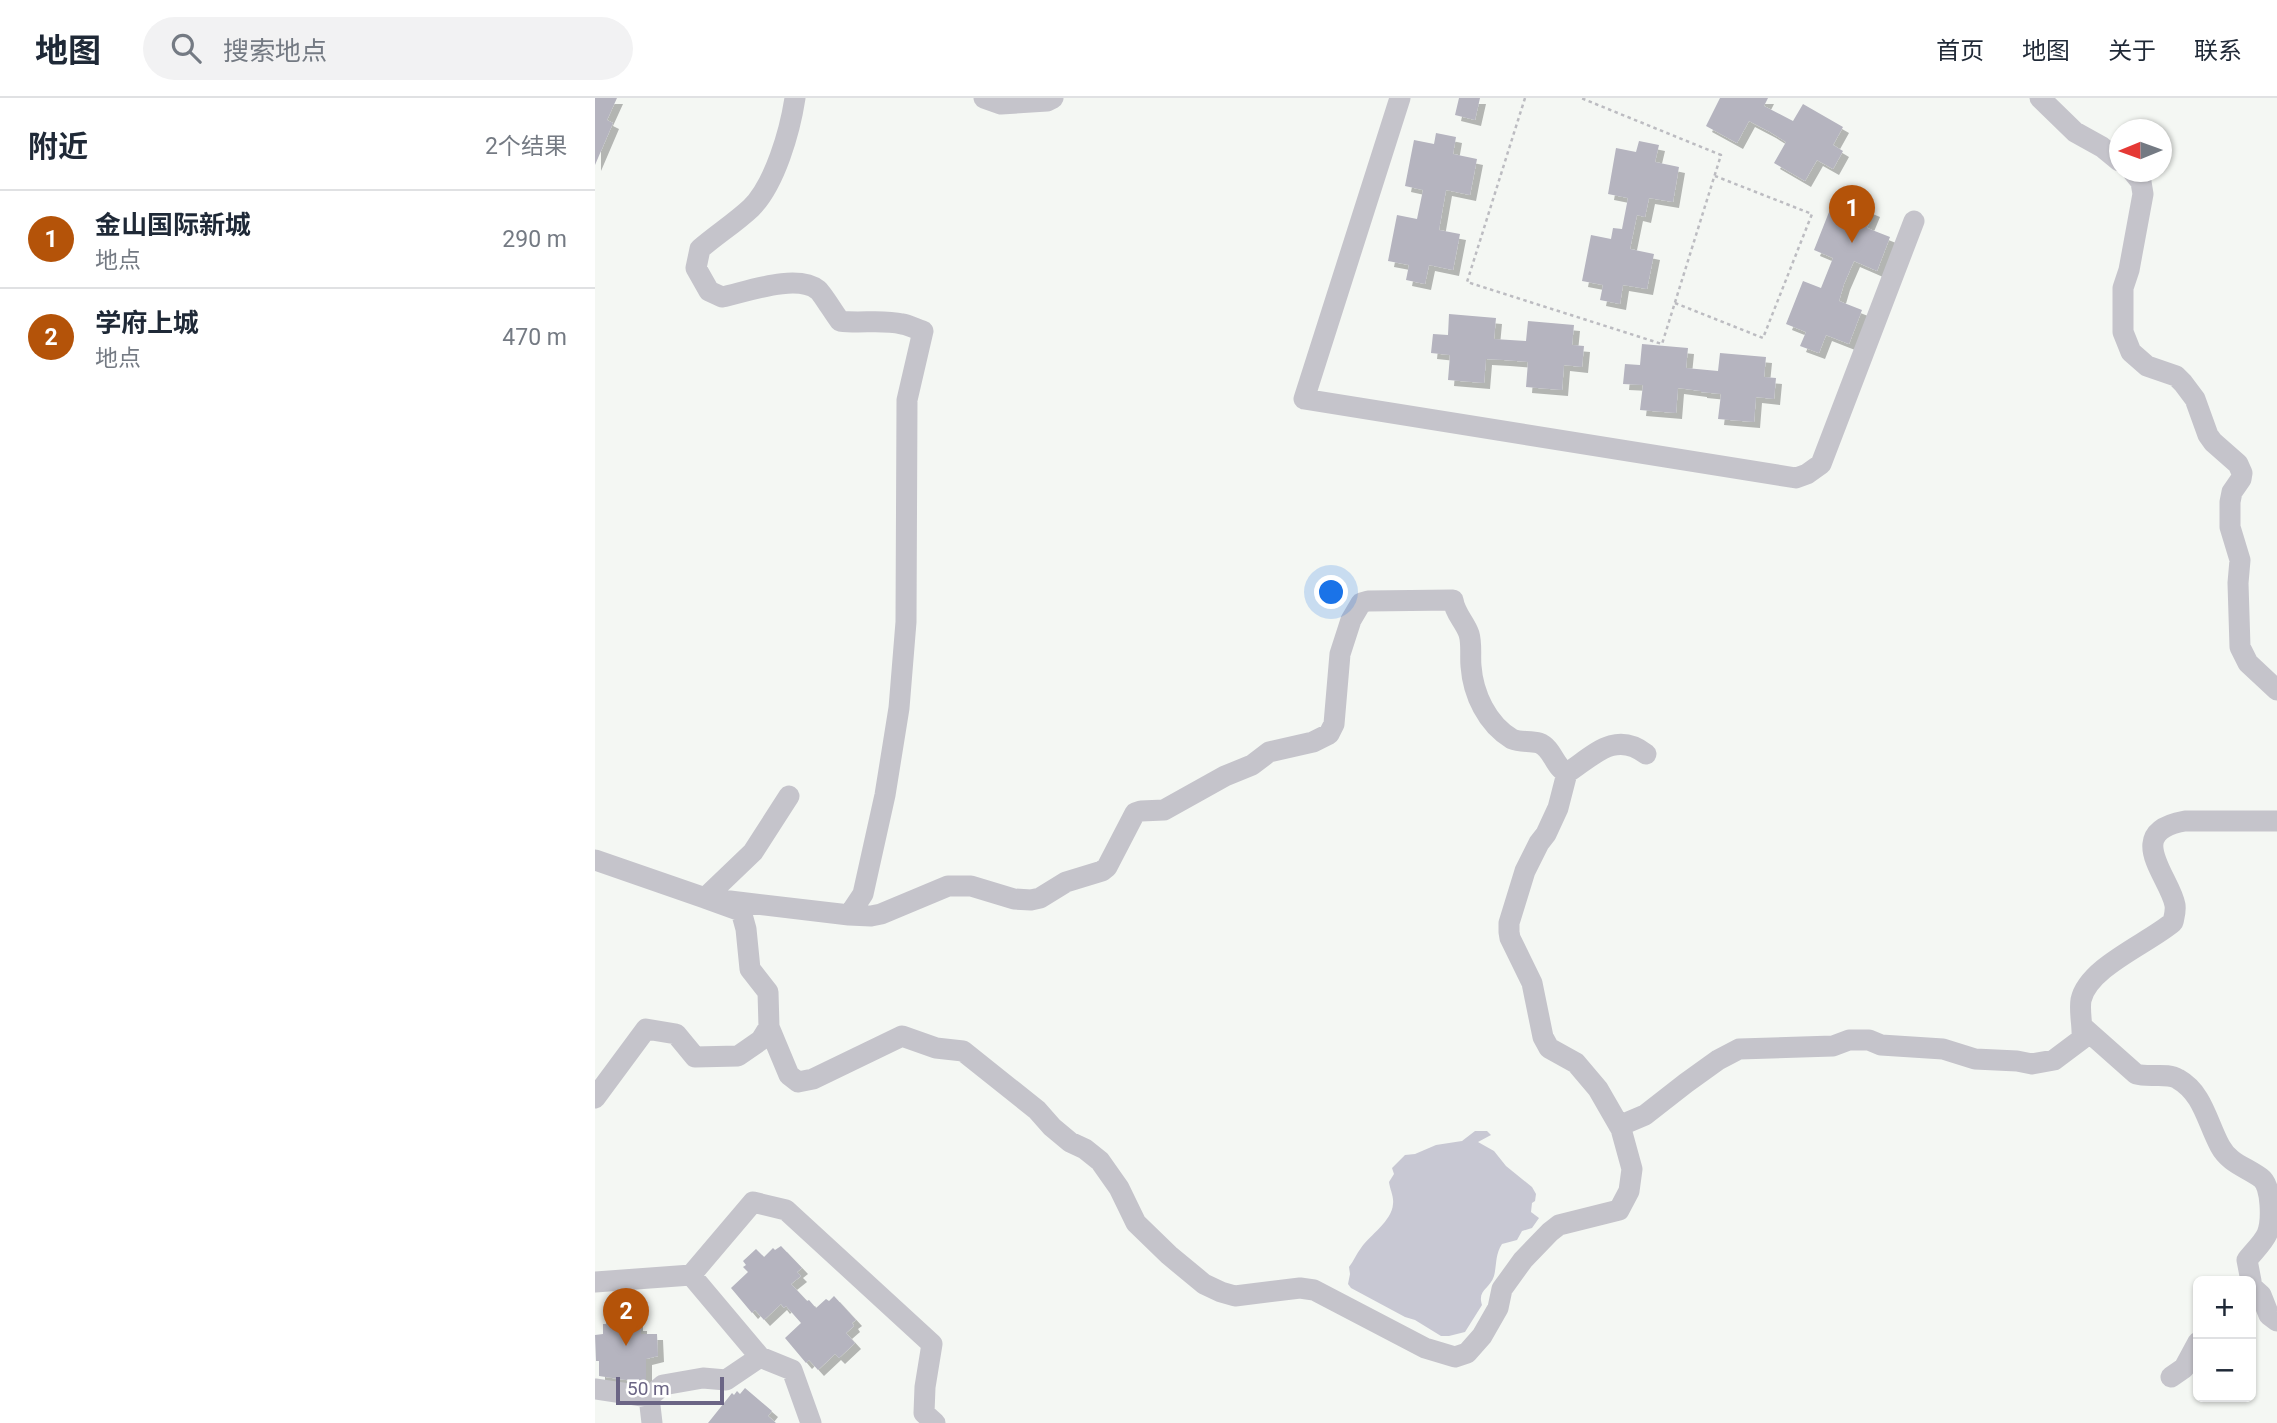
<!DOCTYPE html>
<html lang="zh">
<head>
<meta charset="utf-8">
<style>
	body { margin:0; font-family:Roboto,"Noto Sans SC",sans-serif; background:#f2f2f3; color:#1f2937 }
	.controls { position:absolute; right:21px; bottom:21px; display:grid; overflow:hidden; border-radius:10px; box-shadow:0 2px 5px #0004 }
	.controls button { width:63px; height:63px; display:grid; place-items:center; padding:0; border:0; border-bottom:2px solid #e0e1e3; background:#fff; color:#1f2937; font:35px sans-serif }
	.compass { position:absolute; left:1514px; top:21px; width:63px; height:63px; border-radius:50%; background:#fff; box-shadow:0 2px 5px #0004; rotate:269deg }
	.scale { position:absolute; left:21px; bottom:18px; width:108px; box-sizing:border-box; padding-left:7px; border:4px solid #6b6585; border-top:0; font-size:19px; line-height:24px; white-space:nowrap; color:#6b6585; -webkit-text-stroke:5px #fff; paint-order:stroke }
	.you { position:absolute; left:737px; top:495px; width:24px; height:24px; margin:-18px; border:5px solid #fff; border-radius:50%; background:#1a73e8; box-shadow:0 0 0 10px #1a73e833 }
	.badge { display:grid; place-items:center; width:46px; height:46px; border-radius:50%; background:#b45309; color:#fff; font-size:23px; font-weight:700 }
	.pin { position:absolute; translate:-50% -58px; filter:drop-shadow(0 2px 4px #0008) }
	.pin::after { content:''; position:absolute; top:37px; width:24px; height:21px; background:inherit; clip-path:polygon(0 0,100% 0,50% 100%) }
	.list { margin:0; padding:0; list-style:none }
	h2 { display:flex; justify-content:space-between; align-items:center; height:91px; margin:0; padding:0 28px; font-size:30px }
	h2 small { font-size:23px; font-weight:400; color:#747a83 }
	.list li { display:grid; grid-template-columns:46px 1fr auto; gap:21px; align-items:center; box-sizing:border-box; height:98px; padding:0 28px; border-top:2px solid #e0e1e3 }
	.list b { display:block; font-size:26px; white-space:nowrap }
	.list p { margin:0; font-size:23px; white-space:nowrap; color:#747a83 }
	.list em { font-size:23px; font-style:normal; color:#747a83 }
	.icon { flex:none; width:38px; height:38px; fill:none; stroke:currentColor; stroke-width:2; stroke-linecap:round; stroke-linejoin:round }
	.map { position:relative; flex:none; width:1682px; height:1325px; overflow:hidden }
	header { display:flex; align-items:center; gap:42px; box-sizing:border-box; height:98px; padding:0 35px; background:#fff; border-bottom:2px solid #e0e1e3 }
	header strong { font-size:33px }
	nav { display:flex; gap:38px; margin-inline-start:auto; font-size:24px }
	.search { width:490px; height:63px; background:#f2f2f3; display:flex; align-items:center; gap:18px; box-sizing:border-box; padding:0 24px; border-radius:38px; color:#747a83; font-size:26px }
	main { display:flex }
	aside { flex:1; background:#fff }
	.map>svg:first-child { display:block }
</style>
</head>
<body>
<header>
<strong>地图</strong>
<div class="search"><svg class="icon" aria-label="search" viewBox="0 0 24 24"><circle cx="10" cy="10" r="6"/><path d="M15 15l6 6"/></svg>搜索地点</div>
<nav><a>首页</a><a>地图</a><a>关于</a><a>联系</a></nav>
</header>
<main>
<aside>
<h2>附近<small>2个结果</small></h2>
<ul class="list">
<li><span class="badge">1</span><div><b>金山国际新城</b><p>地点</p></div><em>290 m</em></li>
<li><span class="badge">2</span><div><b>学府上城</b><p>地点</p></div><em>470 m</em></li>
</ul>
</aside>
<div class="map">
<svg width="1682" height="1325" viewBox="0 0 1682 1325">
	<defs>
		<filter id="shadow"><feDropShadow dx="6" dy="6" stdDeviation="0" flood-color="#0004"/></filter>
	</defs>
	<rect width="100%" height="100%" fill="#f4f7f3"/>
	<!-- water -->
	<path fill="#c8c8d3" d="M880,1033h12l4,4 -13,7 16,9 12,15 26,21 4,7 -1,7 -3,2 -1,9 8,6 -7,10 -10,3 -5,9 -15,4c-7,11 -5,20 -8,32 -4,13 -17,14 -12,29l-17,27 -16,4h-8l-26,-16 -10,-3 -54,-29 -3,-4 2,-10 -1,-7c5,-6 7,-13 12,-19 9,-13 31,-27 32,-44 1,-8 -3,-14 -4,-22l5,-8 -2,-6 13,-13 10,-1 21,-9 26,-4z"/>
	<!-- building -->
	<path fill="#b5b4bf" filter="url(#shadow)" d="M0,0h22l-10,22 6,3 -18,42z
		M864,0h21l-5,22 -20,-5z
		M1125,0h48l-4,8 29,15 10,-17 40,23 -10,18 10,6 -10,18 -16,-9 -12,21 -31,-18 12,-21 -16,-10 -21,-11 -12,22 -31,-17z
		M841,35l20,4 -3,17 24,5 -7,36 -24,-5 -7,40 21,4 -7,36 -24,-5 -4,19 -19,-4 3,-15 -21,-4 9,-46 20,4 6,-29 -18,-4 9,-46 20,4z
		M1044,43l20,4 -4,17 24,5 -6,35 -24,-4 -4,19 -8,-2 -7,34 24,5 -7,35 -24,-4 -3,19 -20,-4 3,-15 -21,-4 9,-46 20,4 2,-11 9,1 6,-31 -20,-4 8,-46 20,4z
		M1260,105l19,8 -7,17 23,9 -13,34 -23,-10 -10,23 -5,17 23,9 -13,34 -23,-9 -7,18 -19,-7 6,-14 -20,-8 17,-43 18,7 12,-30 -19,-8 17,-43 19,7z
		M854,216l47,4 -2,21 32,2 2,-20 46,4 -2,20 12,1 -2,21 -18,-2 -2,25 -36,-3 2,-25 -24,-2 -18,-1 -2,24 -36,-3 2,-25 -19,-2 2,-19 15,1z
		M1047,246l46,4 -2,20 32,3 2,-18 46,4 -2,20 12,1 -2,21 -18,-2 -2,25 -36,-3 3,-25 -20,-2v-1l-23,-3 -2,25 -36,-3 3,-25 -20,-1 2,-20 15,1z
		M186,1148l21,22 -5,4 4,4 -10,8 16,17 2,-1 7,8 10,-9 3,2 5,-5 22,24 -4,3 2,3 -8,7 9,10 -16,15 -4,-4 -17,16 -9,-10 -3,3 -21,-25 16,-15 -15,-17 -2,2 -3,-4 -17,16 -9,-10 -3,3 -21,-25 17,-16 -5,-5 3,-2 -3,-4 13,-12 8,8 9,-9 2,2z
		M42,1217v10h4v9h16l1,22 -12,3v21l-13,1 -34,-5v-15h-3l-1,-26 8,-1v-10h3v-8z
		M150,1290l27,23 -4,5 8,7h-68l24,-30 2,2 3,-4 3,3z"/>
	<g fill="none" stroke-linecap="round" stroke-linejoin="round">
		<!-- path -->
		<path stroke="#bcbcc1" stroke-width="2.5" stroke-dasharray="3.5 3.5" stroke-linecap="butt" d="M930,0l-58,184 195,62 59,-189 -140,-57
			M1080,205l88,35 49,-124 -97,-38"/>
		<!-- minor -->
		<path stroke="#c5c4cb" stroke-width="21" d="M200,0c-5,33 -20,86 -44,110 -16,15 -35,27 -51,41l-4,19 13,23 13,6c24,-5 75,-24 96,-7 4,3 17,25 22,31 20,3 41,-2 62,3 7,1 14,5 21,7l-16,69 -1,222 -7,86 -14,87 -22,99 -14,21
			M389,0l17,6 46,-3 6,-3
			M805,0l-96,301 492,79 11,-4 14,-10 93,-243
			M1445,0l35,34 27,15 17,14
			M1538,74l8,10 2,12 -14,76 -6,18v44l8,20 16,14 29,10 7,7 12,16 13,36 5,7 25,22 4,9 -1,6 -9,13 -2,10v25l10,33 -2,23 2,64 8,16 29,27
			M0,762l110,38 144,17 22,1 10,-2 67,-28h23l43,13 17,1 9,-2 26,-16 36,-11 5,-4 28,-54 6,-2 23,-1 61,-34 27,-11 17,-13 44,-10 16,-8 5,-10 6,-70 11,-34 10,-17 7,-2 85,-1c2,14 12,22 16,34 3,10 1,22 2,32 2,28 16,58 41,73 9,4 18,1 27,4 14,5 15,24 28,30 26,-17 48,-43 79,-19
			M174,929l20,48 9,7 15,-3 89,-43 34,12 27,3 74,59 15,17 18,15 15,7 15,12 19,27 17,35 33,32 35,29 17,8 14,4 65,-8 14,2 111,58 30,9 12,-4 15,-17 16,-28 4,-19 21,-29 27,-28 9,-7 60,-15 10,-19 3,-22 -11,-40 -23,-40 -22,-26 -27,-15 -6,-11 -11,-54 -22,-45 -1,-6v-9l16,-52 14,-28 7,-9 12,-26 9,-35
			M1488,929l53,47c14,4 31,-2 42,5 25,14 29,43 42,67 9,17 26,21 41,32 11,8 11,44 6,56 -4,9 -14,18 -20,26l4,21
			M0,1000l51,-69 30,5 19,23 43,-1 23,-16 8,-13 -1,-35 -18,-23 -4,-40 -5,-18 -36,-13 48,-46 36,-56
			M1024,1028l26,-11 41,-32 32,-23 21,-11 94,-3 16,-6h20l12,5 62,4 32,10 42,2 15,3 22,-4 28,-21c1,-13 -3,-27 -1,-39 7,-33 68,-57 92,-78 1,-5 3,-11 2,-17 -5,-28 -53,-73 10,-84h92
			M96,1177l69,82
			M0,1184l96,-7 62,-73 33,8 146,134 -7,43 -1,26 11,10
			M1656,1188l10,9 8,20 8,6
			M1576,1279l13,-9 14,-26
			M0,1291l54,8
			M57,1325l-3,-26 14,-12 40,-7 23,2 34,-23 32,13 19,53"/>
	</g>
</svg>
<div class="controls">
<button>+</button>
<button>−</button>
</div>
<svg class="compass" viewBox="-18 -18 36 36"><path d="M0-13l5 13h-10z" fill="#e53935"/><path d="M0 13l5-13h-10z" fill="#747a83"/></svg>
<div class="scale">50 m</div>
<div class="you"></div>
<div class="pin badge" style="left:1257px;top:145px">1</div>
<div class="pin badge" style="left:31px;top:1248px">2</div>
</div>
</main>
</body>
</html>
